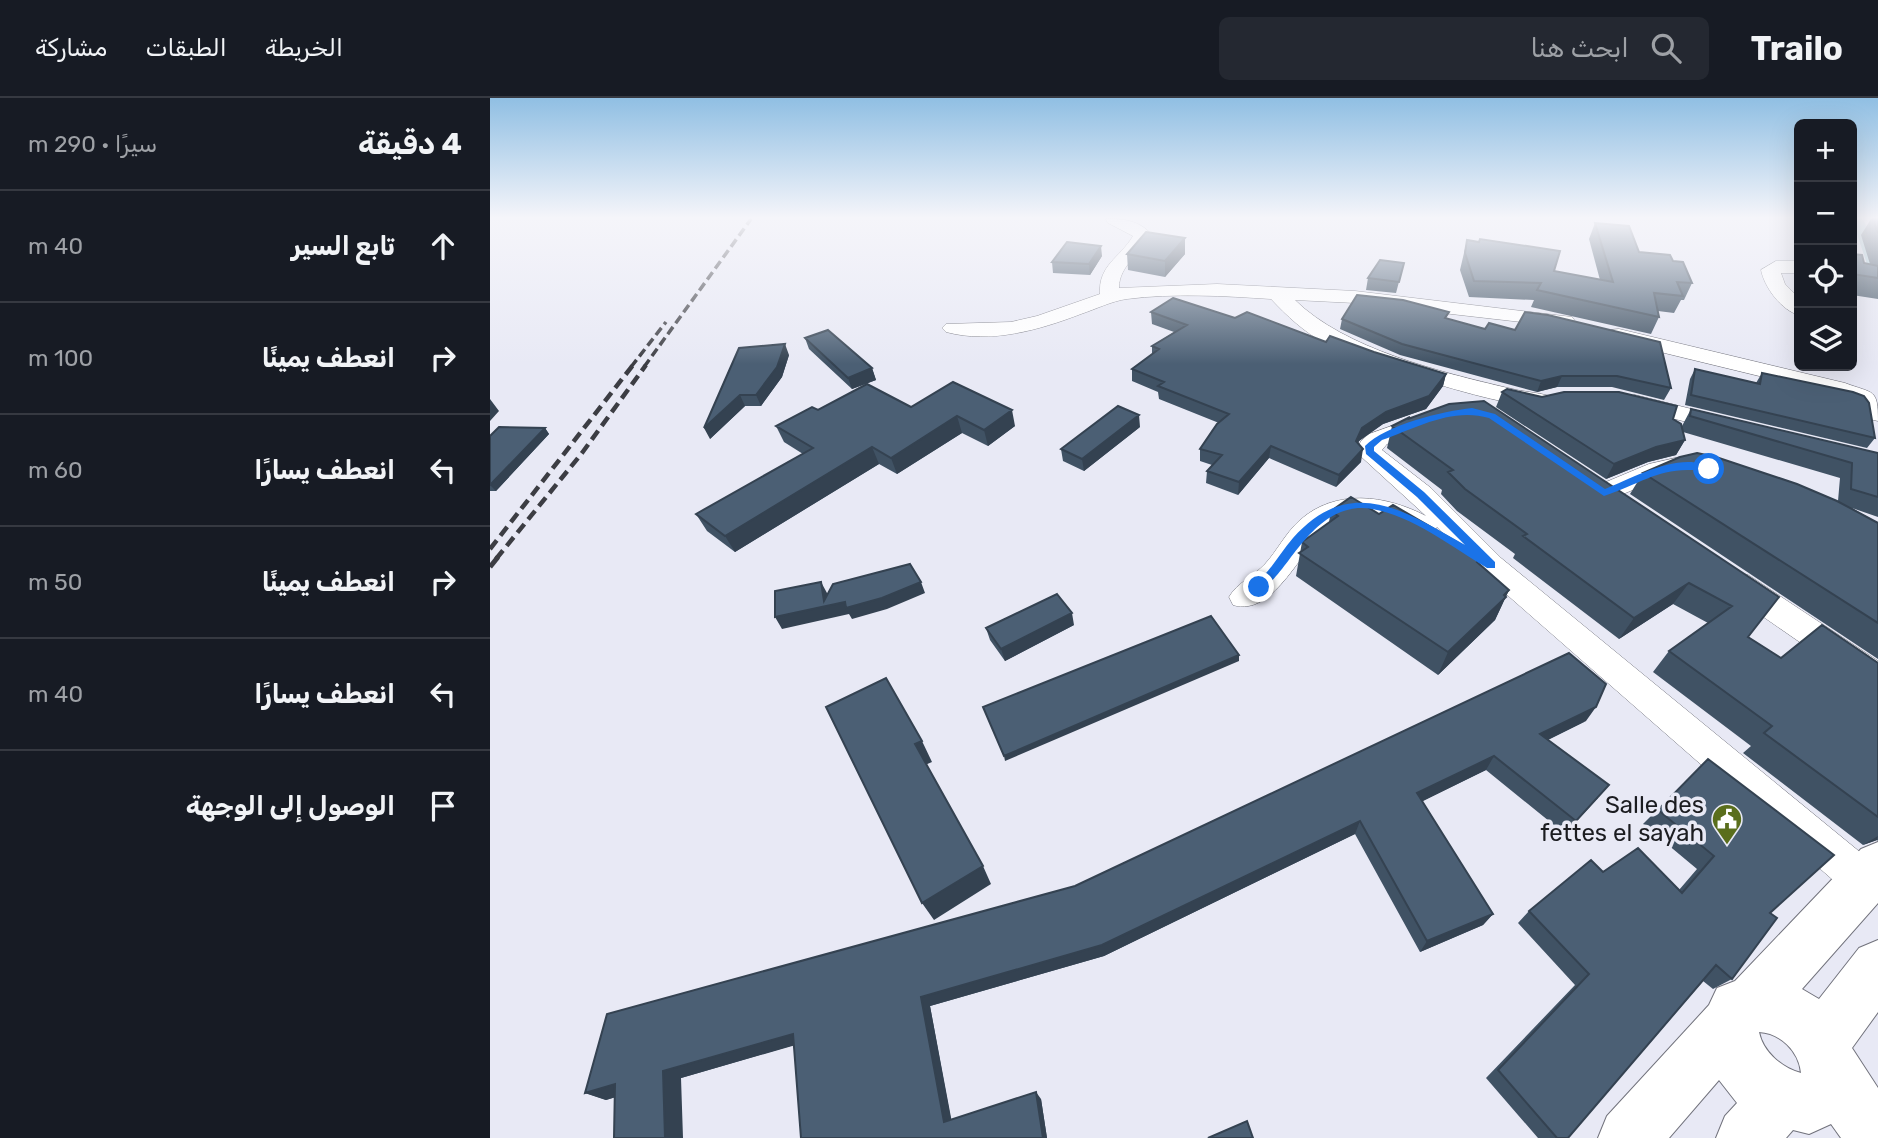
<!DOCTYPE html>
<html lang="ar">
<head>
<meta charset="utf-8">
<style>
	body { margin:0; font-family:Rubik,"Noto Sans Arabic",sans-serif; background:#242831; color:#f1f3f6; direction:rtl }
	.controls { position:absolute; right:21px; top:21px; display:grid; overflow:hidden; border-radius:10px; box-shadow:0 7px 28px #0002 }
	.controls button { width:63px; height:63px; display:grid; place-items:center; padding:0; border:0; border-bottom:2px solid #363941; background:#171b24; color:#f1f3f6; font:35px sans-serif }
	.stop { position:absolute; width:21px; height:21px; margin:-16px; border:5px solid #1a73e8; border-radius:50%; background:#fff }
	.stop.end { background:#1a73e8; border-color:#fff; box-shadow:0 2px 7px #0008 }
	.list { margin:0; padding:0; list-style:none }
	h2 { display:flex; justify-content:space-between; align-items:center; height:91px; margin:0; padding:0 28px; font-size:30px }
	h2 small { font-size:23px; font-weight:400; color:#9ea1a6 }
	.list li { display:grid; grid-template-columns:46px 1fr auto; gap:21px; align-items:center; box-sizing:border-box; height:112px; padding:0 28px; border-top:2px solid #363941 }
	.list b { display:block; font-size:26px; white-space:nowrap }
	.list em { font-size:23px; font-style:normal; color:#9ea1a6 }
	.icon { flex:none; width:38px; height:38px; fill:none; stroke:currentColor; stroke-width:2; stroke-linecap:round; stroke-linejoin:round }
	.map { position:relative; flex:none; width:1388px; height:1040px; overflow:hidden; direction:ltr }
	header { display:flex; align-items:center; gap:42px; box-sizing:border-box; height:98px; padding:0 35px; background:#171b24; border-bottom:2px solid #363941 }
	header strong { font-size:33px }
	nav { display:flex; gap:38px; margin-inline-start:auto; font-size:24px }
	.search { width:490px; height:63px; background:#242831; display:flex; align-items:center; gap:18px; box-sizing:border-box; padding:0 24px; border-radius:10px; color:#9ea1a6; font-size:26px }
	main { display:flex }
	aside { flex:1; background:#171b24 }
	.map>svg:first-child { display:block }
</style>
</head>
<body>
<header>
<strong>Trailo</strong>
<div class="search"><svg class="icon" aria-label="search" viewBox="0 0 24 24"><circle cx="10" cy="10" r="6"/><path d="M15 15l6 6"/></svg>ابحث هنا</div>
<nav><a>الخريطة</a><a>الطبقات</a><a>مشاركة</a></nav>
</header>
<main>
<div class="map">
<svg width="1388" height="1040" viewBox="0 0 1388 1040">
	<rect width="100%" height="100%" fill="#e8e9f5"/>
	<g fill="none" stroke-linecap="round" stroke-linejoin="round">
		<!-- canal -->
		<path fill="#acd0db" fill-rule="evenodd" d="M1362,121h10c14,19 16,36 16,59l-8,-5z"/>
		<!-- minor casing -->
		<g stroke="#71727c" stroke-width="1">
			<path id="minor" d="M616,121c18,0 33,1 46,16 -11,19 -33,30 -33,53l98,-4 138,7 217,26 3,4 -3,4 -7,2 -210,-24 -60,-3c50,49 145,72 213,88 14,4 28,4 42,8l4,5 -4,5c-32,8 -192,-45 -225,-63 -21,-11 -38,-27 -54,-44 -47,-3 -97,-6 -144,0 -15,2 -31,10 -46,15 -42,16 -90,30 -135,18l-4,-4 4,-4 65,-2 26,-6 63,-22c-2,-29 20,-36 33,-58l-25,-13z
				M1286,163h23v12h-18l4,11 14,14v17c-17,-4 -35,-28 -38,-45z
				M1129,231l226,54c29,11 33,5 33,38l-9,-2 -11,-15 -29,-11 -218,-53 -3,-5 3,-5z
				M1145,297l101,25 3,5 -3,5 -9,2 -100,-25 -4,-5 4,-5z
				M941,314l9,2 3,5 -3,5 -53,20 -5,6 49,38 70,70 376,308v28l-14,6 -14,-6 -368,-322 -44,-45 -4,6c-33,9 -58,-38 -102,-8 -29,20 -56,93 -98,80l-4,-8c8,-14 25,-21 36,-33 12,-13 20,-30 34,-43 36,-33 87,-26 127,-5l-70,-64 5,-11 8,-7z
				M1190,359l9,2 4,6 -4,6 -23,5 -62,26 -10,-3 -4,-6 4,-6 55,-23z
				M1247,474l11,3 130,86v31l-12,-4 -140,-97 -4,-8 4,-8z"/>
		</g>
		<!-- secondary casing -->
		<g stroke="#71727c" stroke-width="2">
			<path id="secondary" d="M1388,744v61l-76,86 17,10 40,-51 19,-8v72l-26,36 26,40v50h-37l-10,-14 -22,10 -16,-4 -7,8h-70l9,-22 12,-13 -18,-23 -50,58h-71l9,-22 102,-111 8,-17 18,-7 126,-132zM1269,934c21,1 40,19 42,41 -19,-5 -38,-21 -42,-41z"/>
		</g>
		<!-- minor -->
		<use href="#minor" fill="#fff" fill-rule="evenodd"/>
		<!-- secondary -->
		<use href="#secondary" fill="#fff" fill-rule="evenodd"/>
		<!-- rail-far2 -->
		<path stroke="#3c3d43" stroke-width="3.5" stroke-dasharray="9 4.5" stroke-linecap="butt" d="M141,269l35,-45
			M154,269l107,-148"/>
		<!-- rail-far1 -->
		<path stroke="#3c3d43" stroke-width="4.5" stroke-dasharray="11 6" stroke-linecap="butt" d="M0,451l143,-184
			M6,461l86,-106 64,-88"/>
		<!-- rail -->
		<path stroke="#3c3d43" stroke-width="5" stroke-dasharray="15 8" stroke-linecap="butt" d="M0,469l8,-10"/>
	</g>
	<!-- wall -->
	<path fill="#405264" d="M1381,121h7v80l-26,-4v-41l12,9 6,1 -9,-29z
		M1105,125l44,29 34,9 19,22 -8,17h-3l-7,13 -16,-2 1,6 -8,17 -120,-27 3,-7 -65,-3 -9,-27 7,-30 87,31 46,9 -11,-41z
		M695,140v16l-20,23 -37,-7 -1,-16z
		M612,158l-12,19 -37,-2 -1,-11z
		M914,165l-8,30 -30,-3 2,-12z
		M661,214l84,6 91,24 48,10 72,22 -3,12 -17,23 -43,15 -24,17 -1,2 3,19 -25,25 -67,-29 -31,37 -32,-12 1,-12 5,-6 -12,-4v-12l19,-26 -60,-24 -1,-7 -26,-11v-12l20,-15v-8l22,-14 -22,-8z
		M852,221h105l224,69 -7,12 -52,-13h-55l-20,5 -137,-37 -60,-26z
		M315,240l67,30 4,12 -24,9 -43,-40z
		M249,250l50,7 -7,22 -21,29h-16l-35,33z
		M1205,271l61,14 6,-10 113,65 -8,10 -182,-43 5,-26z
		M1012,294l40,5 131,22 9,7 9,-17 187,44v64l-26,-9 26,15v136l-248,-165 13,-21 195,28 2,-23 -157,-46 2,8 -9,15 -28,7 -42,17 -110,-72z
		M421,309l104,19 -27,20 -26,-13 -65,41 -18,-10 -144,88 -28,-21 -11,-17 107,-60 -19,-12 -8,-16 42,-16z
		M920,320l369,179 -31,40 33,21 97,5v178l-1,-1 -14,5 -120,-92 8,-7 -98,-74 16,-21 39,-28 -35,-19 -54,35 -106,-81 2,-4 -58,-43 -16,-17 1,-4 -55,-42 5,-22z
		M650,329l-56,44 -21,-10 -2,-12z
		M55,330l4,6 -53,57h-6v-55z
		M841,413l48,3 102,42 -3,7 31,27 -14,30 -57,55 -142,-99 6,-34 27,-20z
		M584,527l-69,36 -15,-21 -4,-12z
		M1096,623l-38,19 50,58 -33,36 -79,-64 -64,31 71,113 -10,11 -63,27 -65,-118 -251,122 -174,50 21,114 90,-21 6,39h-246l-7,-93 -188,55 -21,-7 490,-207z
		M1218,661l62,154 -38,66 -19,10 -10,-8 -135,157h-30l-52,-60 89,-93 -57,-62 11,-12 150,-21 18,-21 -54,-45z"/>
	<!-- shaded-wall -->
	<path fill="#344251" d="M695,140v16l-20,23v-16z
		M611,148l1,10 -12,19 -1,-11z
		M295,246l4,11 -7,22 -21,29 -5,-11z
		M382,270l4,12 -24,9 -4,-11z
		M956,276l-3,12 -17,23 -43,15 -24,17 -5,12 2,-12 6,-13z
		M1072,278l-5,11 -20,5 4,-11z
		M250,297l5,11 -35,33 -6,-11z
		M0,301l9,12 -9,10z
		M522,312l3,16 -27,20 -4,-16z
		M649,317l1,12 -56,44 -2,-12z
		M467,318l5,17 -65,41 -6,-16z
		M55,330l4,6 -53,57 -6,-6z
		M1195,342l-9,15 -28,7 -42,17 8,-15 42,-17z
		M781,348l-2,12 -31,37 1,-13z
		M382,349l7,17 -144,88 -10,-16z
		M873,351l-2,13 -25,25 3,-12z
		M331,484l6,11 2,12 92,-23 4,11 -38,16 -35,10 -3,-5 -67,15 -7,-12 49,-16z
		M1199,485l-16,21 -54,35 15,-21z
		M1019,492l-14,30 -57,55 10,-23z
		M582,515l2,12 -69,36 -4,-12z
		M749,557v6l-234,100 -1,-5z
		M1106,609l-10,14 -55,27 9,-14z
		M432,643l10,21 -7,3 -10,-21z
		M1004,658l-8,14 -75,37 6,-14z
		M870,723l-5,13 -251,122 -174,50 23,122 -9,-6 -23,-125z
		M1388,738l-1,4 -14,5z
		M493,768l8,18 -57,36 -12,-17z
		M1003,816l-10,11 -63,27 7,-11z
		M303,936l13,8 -125,36 2,60h-18l-2,-67z
		M125,986l19,7 -28,9 -21,-7z
		M546,994l5,7 6,39h-4z"/>
	<!-- building -->
	<path fill="#4b5f74" stroke="#344251" stroke-width="2" d="M1383,121h5v14z
		M1105,125l34,3 10,26 31,3 3,6 10,1 9,21 -15,-1 6,14 -29,-3 5,24 -122,-27 4,-7 -67,-2 -9,-28 2,-13 12,2 1,-3 80,12 -6,20 59,11z
		M656,134l39,6 -20,23 -38,-7z
		M577,144l34,4 -12,18 -37,-2z
		M1362,156l10,1 2,8 14,3v12l-26,-4z
		M890,162l24,3 -5,19 -31,-4z
		M867,197l46,5 46,12 -4,6 40,11 4,-6 26,7 10,-18 23,3 112,27 11,46 -54,-12h-55l-21,5 -139,-37 -60,-25z
		M683,200l62,20 12,-6 79,30 4,-6 44,16 72,22 -17,22 -43,16 -24,16 -6,13 7,8 -24,26 -68,-29 -32,36 -32,-11 15,-16 -22,-6 17,-25 12,-10 -71,-28 6,-4 -32,-13 27,-20 -7,-3 35,-21 -36,-13z
		M338,232l44,38 -24,10 -43,-40z
		M295,246l-8,23 -21,28h-16l-36,33 35,-80z
		M1205,271l65,15 2,-11 91,19 11,4 5,7 6,35 -184,-43z
		M463,284l59,28 -28,20 -27,-14 -66,42 -19,-11 -147,89 -29,-22 117,-66 -37,-22 36,-19 6,3 49,-26 44,23z
		M1017,291l35,8 22,-5h55l58,14 -4,13 8,5 4,16 -29,7 -42,17 -112,-72z
		M994,303l295,196 -31,40 33,21 41,-33 56,38v154l-114,-84 8,-7 -103,-75 63,-45 -43,-23 -55,35 -111,-82 4,-2 -62,-45 -17,-17 5,-2 -61,-44 18,-9 -2,2 41,-15z
		M628,308l21,9 -57,44 -21,-10z
		M1201,311l187,44v44l-27,-8 1,-26 -162,-47z
		M9,329l46,1 -55,57v-49z
		M1207,355l19,4 81,27 40,17 41,22v100l-235,-150 37,-16z
		M861,399l28,17 14,-9 88,51 -4,6 32,28 -5,5 2,2 -58,55 -149,-99 9,-6 -6,-5 36,-26 -7,-5z
		M420,466l11,18 -39,16 -36,10 -1,-6 -70,15v-26l46,-9 3,19 9,-17z
		M567,496l15,19 -71,36 -15,-21z
		M721,518l28,39 -235,101 -21,-49z
		M1079,555l37,31 -10,23 -56,27 69,51 -33,36 -82,-65 -77,37 76,121 -66,27 -67,-120 -258,124 -181,52 23,125 92,-30 7,46h-242l-8,-104 -130,37 2,67h-51l1,-54 -30,9 22,-79 468,-128z
		M396,580l36,63 -7,3 68,122 -61,37 -96,-196z
		M1218,661l126,96 -64,58 7,5 -45,61 -16,-14 -148,173h-11l-59,-68 91,-96 -60,-63 62,-51 12,12 35,-24 44,45 32,-37 -56,-46z
		M757,1023l6,17h-45z"/>
	<!-- sky -->
	<linearGradient id="sky" x2="0" y2="1"><stop stop-color="#90bfe3"/><stop offset="0.45" stop-color="#f5f5fa"/><stop offset="1" stop-color="#f5f5fa" stop-opacity="0"/></linearGradient>
	<rect width="1388" height="266" fill="url(#sky)"/>
	<!-- route -->
	<path fill="#1a73e8" d="M982,310l23,6 110,75c30,-12 78,-40 109,-20l-5,3c-47,-8 -63,10 -105,24l-115,-78c-37,-11 -73,10 -107,22l-8,7v4l50,41 71,70v6h-8c-33,-20 -76,-53 -115,-59 -65,-11 -90,85 -117,80v-5c16,-13 24,-30 38,-46 57,-64 111,-28 172,7l-48,-48 -51,-43 -1,-8c20,-21 78,-35 107,-38z"/>
	<!-- icons -->
	<defs>
		<g id="civic-pin" transform="scale(1.575)"><path d="M0 17L-7.5 6A9.5 9.5 0 1 1 7.5 6Z" fill="#5a6e1c" stroke="#e8e9f5"/><path d="M-.6-6.5H3V-4.5H.6V-3L4-1V1h2V6H-6V1h2V-1L-.6-3ZM-1.2 2.5V6h2.4V2.5Z" fill="#fff"/></g>
	</defs>
	<g fill-rule="evenodd">
		<use href="#civic-pin" x="1237" y="721"/>
	</g>
	<g text-anchor="middle" stroke-width="7" stroke-linejoin="round" paint-order="stroke">
		<!-- near-poi labels -->
		<g font-size="24" fill="#1b1c20" stroke="#e8e9f5" text-anchor="end">
			<text x="1214" y="715">Salle des<tspan x="1214" dy="28">fettes el sayah</tspan></text>
		</g>
	</g>
</svg>
<div class="controls">
<button>+</button>
<button>−</button>
<button><svg class="icon" aria-label="locate" viewBox="0 0 24 24"><circle cx="12" cy="12" r="6"/><path d="M12 2v4M12 18v4M2 12h4M18 12h4"/></svg></button>
<button><svg class="icon" aria-label="layers" viewBox="0 0 24 24"><path d="M12 4l9 5-9 5-9-5zM3 14l9 5 9-5"/></svg></button>
</div>
<div class="stop" style="left:1219px;top:371px"></div>
<div class="stop end" style="left:769px;top:489px"></div>
</div>
<aside>
<h2>4 دقيقة<small>سيرًا · 290 m</small></h2>
<ul class="list">
<li><svg class="icon" aria-label="ahead" viewBox="0 0 24 24"><path d="M12 20V5M6 11l6-6 6 6"/></svg><div><b>تابع السير</b></div><em>40 m</em></li>
<li><svg class="icon" aria-label="right" viewBox="0 0 24 24"><path d="M7 20v-9h11M14 6l5 5-5 5"/></svg><div><b>انعطف يمينًا</b></div><em>100 m</em></li>
<li><svg class="icon" aria-label="left" viewBox="0 0 24 24"><path d="M17 20v-9H6M10 6l-5 5 5 5"/></svg><div><b>انعطف يسارًا</b></div><em>60 m</em></li>
<li><svg class="icon" aria-label="right" viewBox="0 0 24 24"><path d="M7 20v-9h11M14 6l5 5-5 5"/></svg><div><b>انعطف يمينًا</b></div><em>50 m</em></li>
<li><svg class="icon" aria-label="left" viewBox="0 0 24 24"><path d="M17 20v-9H6M10 6l-5 5 5 5"/></svg><div><b>انعطف يسارًا</b></div><em>40 m</em></li>
<li><svg class="icon" aria-label="arrive" viewBox="0 0 24 24"><path d="M6 21V4h12l-3 4 3 4H6"/></svg><div><b>الوصول إلى الوجهة</b></div></li>
</ul>
</aside>
</main>
</body>
</html>
